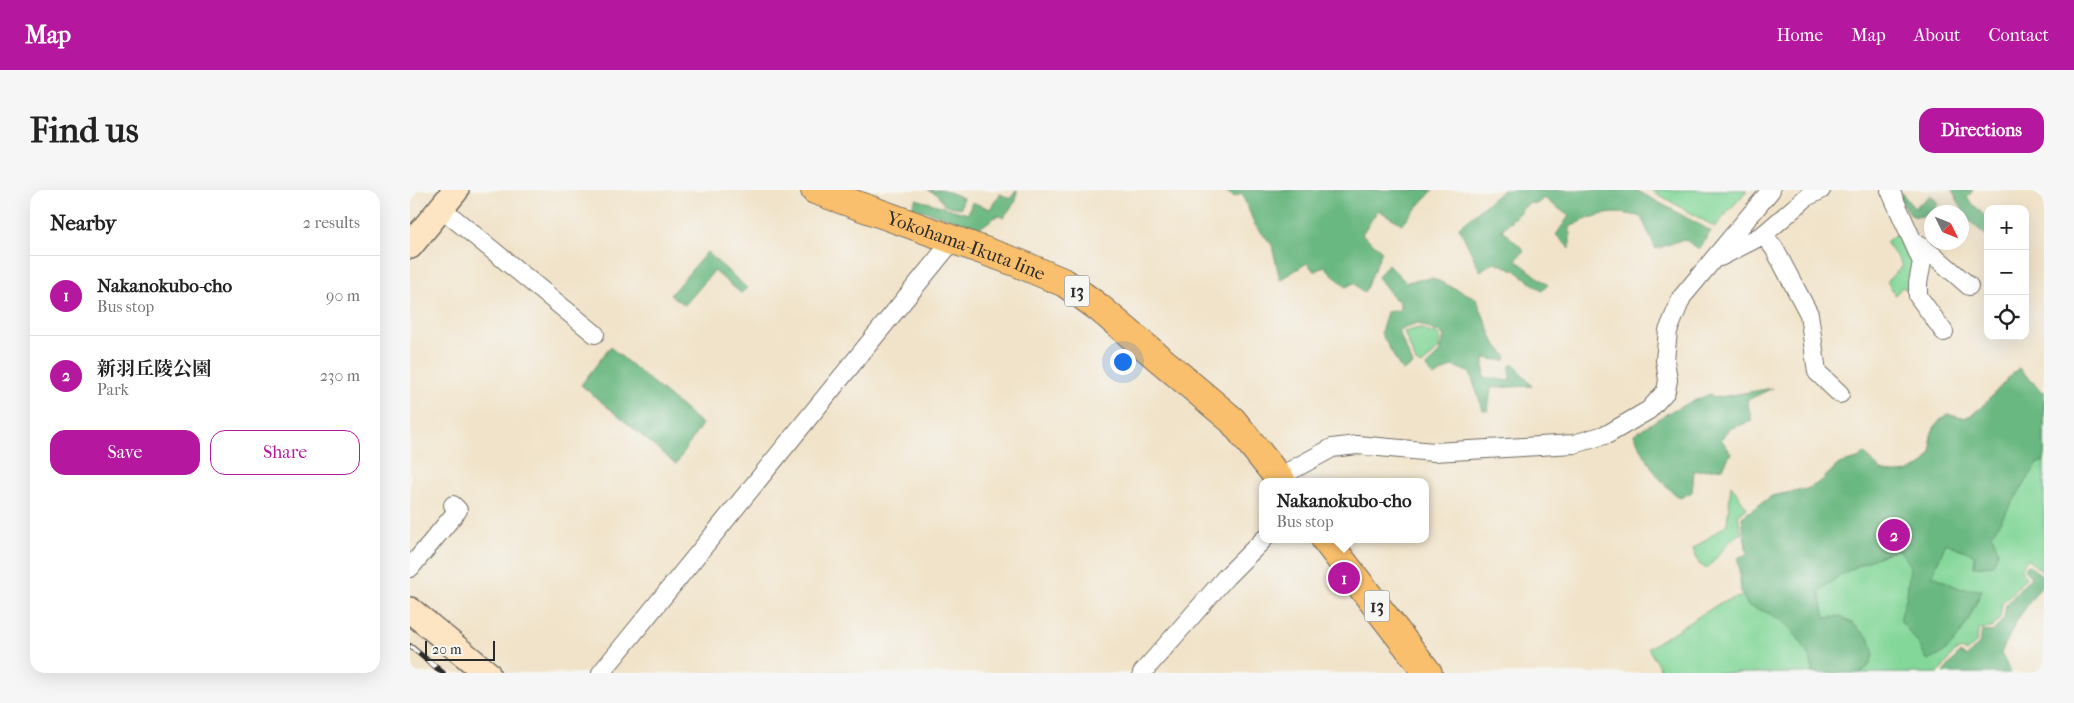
<!DOCTYPE html>
<html lang="en">
<head>
<meta charset="utf-8">
<style>
	body { margin:0; font-family:"IM FELL French Canon","Noto Serif JP",serif; background:#f6f6f6; color:#222 }
	.controls { position:absolute; right:15px; top:15px; display:grid; overflow:hidden; border-radius:10px; box-shadow:0 5px 20px #0002 }
	.controls button { width:45px; height:45px; display:grid; place-items:center; padding:0; border:0; border-bottom:1px solid #e0e0e0; background:#fff; color:#222; font:25px sans-serif }
	.compass { position:absolute; left:1514px; top:15px; width:45px; height:45px; border-radius:50%; background:#fff; box-shadow:0 5px 20px #0002; rotate:133deg }
	.scale { position:absolute; left:15px; bottom:12px; width:70px; box-sizing:border-box; padding-left:5px; border:2px solid #2b2b2b; border-top:0; font-size:14px; line-height:18px; white-space:nowrap; color:#2b2b2b; -webkit-text-stroke:4px #f6f6f2; paint-order:stroke }
	.you { position:absolute; left:712px; top:171px; width:18px; height:18px; margin:-12px; border:4px solid #fff; border-radius:50%; background:#1a73e8; box-shadow:0 0 0 8px #1a73e833 }
	.badge { display:grid; place-items:center; width:32px; height:32px; border-radius:50%; background:#b5179e; color:#fff; font-size:16px; font-weight:700 }
	.pin { position:absolute; translate:-50% -50%; border:2px solid #fff; box-shadow:0 1px 5px #0006 }
	.popup { position:absolute; left:849px; top:288px; width:170px; height:65px; box-sizing:border-box; display:grid; place-content:center; border-radius:10px; background:#fff; filter:drop-shadow(0 1px 4px #0005); font-size:16px; white-space:nowrap; color:#767676 }
	.popup b { font-size:19px; color:#222 }
	.popup::after { content:''; position:absolute; left:50%; top:100%; margin-left:-10px; border:10px solid transparent; border-top-color:#fff }
	.list { margin:0; padding:0; list-style:none }
	h2 { display:flex; justify-content:space-between; align-items:center; height:65px; margin:0; padding:0 20px; font-size:21px }
	h2 small { font-size:16px; font-weight:400; color:#767676 }
	.list li { display:grid; grid-template-columns:32px 1fr auto; gap:15px; align-items:center; box-sizing:border-box; height:80px; padding:0 20px; border-top:1px solid #e0e0e0 }
	.list b { display:block; font-size:19px; white-space:nowrap }
	.list p { margin:0; font-size:16px; white-space:nowrap; color:#767676 }
	.list em { font-size:16px; font-style:normal; color:#767676 }
	.actions { display:flex; gap:10px; padding:15px 20px }
	.actions a { flex:1; padding:11px 0; border:1px solid #b5179e; border-radius:15px; text-align:center; font-size:18px; color:#b5179e }
	.actions .main { background:#b5179e; color:#fff }
	.icon { flex:none; width:28px; height:28px; fill:none; stroke:currentColor; stroke-width:2; stroke-linecap:round; stroke-linejoin:round }
	.map { position:relative; flex:none; width:1634px; height:483px; overflow:hidden; border-radius:15px }
	header { display:flex; align-items:center; gap:30px; box-sizing:border-box; height:70px; padding:0 25px; background:#b5179e; color:#fff }
	header strong { font-size:24px }
	nav { display:flex; gap:28px; margin-inline-start:auto; font-size:18px }
	.intro { display:flex; align-items:center; justify-content:space-between; box-sizing:border-box; height:120px; padding:0 30px }
	h1 { margin:0; font-size:35px }
	.button { padding:12px 22px; border-radius:15px; background:#b5179e; color:#fff; font-size:18px; font-weight:700 }
	main { display:flex; gap:30px; padding:0 30px }
	aside { flex:1; background:#fff; border-radius:15px; box-shadow:0 5px 20px #0002 }
	.map>svg:first-child { display:block }
</style>
</head>
<body>
<header>
<strong>Map</strong>
<nav><a>Home</a><a>Map</a><a>About</a><a>Contact</a></nav>
</header>
<div class="intro"><h1>Find us</h1><a class="button">Directions</a></div>
<main>
<aside>
<h2>Nearby<small>2 results</small></h2>
<ul class="list">
<li><span class="badge">1</span><div><b>Nakanokubo-cho</b><p>Bus stop</p></div><em>90 m</em></li>
<li><span class="badge">2</span><div><b>新羽丘陵公園</b><p>Park</p></div><em>230 m</em></li>
</ul>
<div class="actions"><a class="main">Save</a><a>Share</a></div>
</aside>
<div class="map">
<svg width="1634" height="483" viewBox="0 0 1634 483">
	<rect width="100%" height="100%" fill="#f6f6f2"/>
	<filter id="ink" filterUnits="userSpaceOnUse"><feTurbulence type="fractalNoise" baseFrequency=".02" numOctaves="2"/><feDisplacementMap in="SourceGraphic" scale="10" xChannelSelector="R" yChannelSelector="G"/><feConvolveMatrix kernelMatrix="1 2 1 2 8 2 1 2 1" color-interpolation-filters="sRGB"/></filter>
	<filter id="wash" filterUnits="userSpaceOnUse"><feTurbulence type="fractalNoise" baseFrequency=".0096" numOctaves="4" result="noise"/><feDisplacementMap in="SourceGraphic" scale="20" xChannelSelector="R" yChannelSelector="G"/><feGaussianBlur stdDeviation="1.12" result="paint"/><feColorMatrix in="noise" values="0 0 0 0 0 0 0 0 0 0 0 0 0 0 0 0 0 1.4 0 .05"/><feComposite in="paint" operator="in"/></filter>
	<g filter="url(#wash)">
		<rect width="100%" height="100%" fill="#f1e3c9"/>
		<!-- green -->
		<path fill="#83d799" stroke="#578162" d="M1241,0h96l-32,37z
			M1487,43l20,29 -5,30 -10,-5 -7,8 -8,-14 16,-15 -17,-24z
			M1009,138l21,8 -1,13 -17,16 -6,-3 -12,-30z
			M1609,178l23,24 2,-1v182l-17,-14 -6,11 5,8 -24,25 -2,15 -8,10 -13,1 -3,14 -10,9 -4,-3 -7,2 -16,22h-276l-15,-25 74,-46 21,-6 -5,-38 9,-4 -5,-37 30,-21 35,-7 13,-7 19,-18 19,-5 6,-6c5,5 11,13 17,17 16,8 44,1 50,-18 2,-5 -1,-11 0,-16 2,-9 9,-16 16,-22 5,1 11,4 16,4 17,-2 41,-39 56,-50z
			M1321,295l16,23 -9,8 4,17 -12,8 -23,28 -8,-5 -6,-15 34,-25z"/>
		<!-- forest -->
		<path fill="#6ab881" stroke="#4a7256" d="M518,0h16l19,8 -2,10 -17,-3 -7,-11z
			M606,0h1l-1,11 -13,17 -5,-3 -18,13 -68,-21 4,-8 52,15 4,-12 18,7 10,-15 11,5z
			M814,0h209l-31,34 -24,-14 -16,24 20,17 -18,42 -10,-10 -8,4 -22,-21 -9,6 -8,-9 -27,17 -8,-35 -17,-20 -13,-31 -8,3z
			M1093,0h133l75,41 -12,18 -15,-10 -28,10 -15,-32c-27,-8 -46,-3 -71,10v22l-14,-14 13,-19 -25,-18 -7,6 -8,-1 -27,27 22,20 -8,10 32,25 -6,6 -27,-21 -21,-8 -14,9 -21,-44z
			M1542,0h21l-6,8 21,21v18l-20,-17z
			M1490,1l14,17 17,-13 7,8c-6,13 -12,14 -26,13l-15,-21z
			M297,62l40,36 -6,5 -27,-22 -29,34 -15,-10z
			M978,74l18,18 26,-4 44,20 18,44 13,15 -2,4 -21,-3v19l26,4v-15l3,-3 19,23 -41,2 -3,23 -5,-1 -13,-37 -17,-7 -20,11 -7,-10 15,-16 3,-16 -27,-12 -19,7 15,35 -11,6 -21,-38 6,-21 13,-2v-8l-6,-4 -16,-21z
			M200,157l92,77 -26,40 -95,-79z
			M1609,178l23,24 2,-1v70l-6,2 -46,71 6,18 -5,13 -19,2 1,-12 -29,-12 -14,32 27,13 23,2c-13,28 -23,59 -54,71l-10,-18 -18,-23 7,-25 3,-30 -11,-16c-28,10 -57,22 -80,42l6,27 16,-2 12,8 16,14 5,16 -6,13 -8,6h-48c4,-15 -22,-48 -34,-55 -9,-5 -20,-9 -30,-12l-7,-14 -3,-34 9,-4 -5,-37 30,-21 35,-7 13,-7 19,-18 19,-5 6,-6c5,5 11,13 17,17 16,8 44,1 50,-18 2,-5 -1,-11 0,-16 2,-9 9,-16 16,-22 5,1 11,4 16,4 17,-2 41,-39 56,-50z
			M1363,198l-26,12 5,21 -23,8 -8,10 10,14 -8,15 -29,3 -2,21 -12,6c-23,-17 -34,-39 -46,-64l39,-24 37,-16 4,4z
			M1618,375l16,12v5l-27,38 -16,33 10,20h-68l16,-20 8,4 12,-13 3,-13 11,1 11,-14 2,-13 25,-28 -7,-8z"/>
	</g>
	<g filter="url(#ink)">
		<g fill="none" stroke-linecap="round" stroke-linejoin="round">
			<!-- street casing -->
			<g stroke="#706b62" stroke-width="20">
				<path id="street" d="M1480,0l32,72 -4,21v13l26,36
					M31,18l154,126
					M1353,45l11,13 35,66 8,58 23,22
					M1503,51l25,18 31,27
					M1310,67l43,-22 45,-39 13,-6
					M869,287l53,-29 25,-3 77,7 140,-8 34,-10 41,-24 17,-19 2,-11 -3,-20 3,-29 14,-34 89,-107
					M0,378l48,-58 -5,-5
					M191,483l352,-433
					M732,483l84,-96 38,-38"/>
			</g>
			<!-- secondary casing -->
			<g stroke="#706b62" stroke-width="28">
				<path id="secondary" d="M0,56l46,-56
					M0,420l77,63"/>
			</g>
			<!-- primary casing -->
			<g stroke="#706b62" stroke-width="30">
				<g id="primary">
					<path id="s1" d="M405,0l203,73 47,20 33,24 134,113 50,62"/>
					<path d="M915,349l103,134"/>
				</g>
			</g>
			<!-- street -->
			<use href="#street" stroke="#fff" stroke-width="18"/>
			<!-- secondary -->
			<use href="#secondary" stroke="#fde5c4" stroke-width="25"/>
			<!-- primary -->
			<use href="#primary" stroke="#f9bf6c" stroke-width="28"/>
			<!-- rail casing -->
			<g stroke="#2b2b2b" stroke-width="5.5">
				<path id="rail" d="M0,456l33,27"/>
			</g>
			<!-- rail -->
			<use href="#rail" stroke="#f6f6f2" stroke-width="4" stroke-dasharray="11" stroke-linecap="butt"/>
		</g>
	</g>
	<g text-anchor="middle" stroke-width="4" stroke-linejoin="round" paint-order="stroke">
		<!-- shield labels -->
		<g fill="#f6f6f2" stroke="#686867" stroke-width="1">
			<rect x="654.5" y="85.5" width="25" height="31" rx="4"/>
			<rect x="954.5" y="400.5" width="25" height="31" rx="4"/>
		</g>
		<g font-size="18" font-weight="bold" fill="#2b2b2b">
			<text x="667" y="107">13</text>
			<text x="967" y="422">13</text>
		</g>
		<!-- street labels -->
		<g font-size="19" fill="#2b2b2b" stroke="#f6f6f2">
			<text dy="7" stroke="none"><textPath href="#s1" startOffset="161">Yokohama-Ikuta line</textPath></text>
		</g>
	</g>
</svg>
<div class="controls">
<button>+</button>
<button>−</button>
<button><svg class="icon" aria-label="locate" viewBox="0 0 24 24"><circle cx="12" cy="12" r="6"/><path d="M12 2v4M12 18v4M2 12h4M18 12h4"/></svg></button>
</div>
<svg class="compass" viewBox="-18 -18 36 36"><path d="M0-13l5 13h-10z" fill="#e53935"/><path d="M0 13l5-13h-10z" fill="#767676"/></svg>
<div class="scale">20 m</div>
<div class="you"></div>
<div class="pin badge" style="left:934px;top:388px">1</div>
<div class="popup"><b>Nakanokubo-cho</b>Bus stop</div>
<div class="pin badge" style="left:1484px;top:345px">2</div>
</div>
</main>
</body>
</html>
